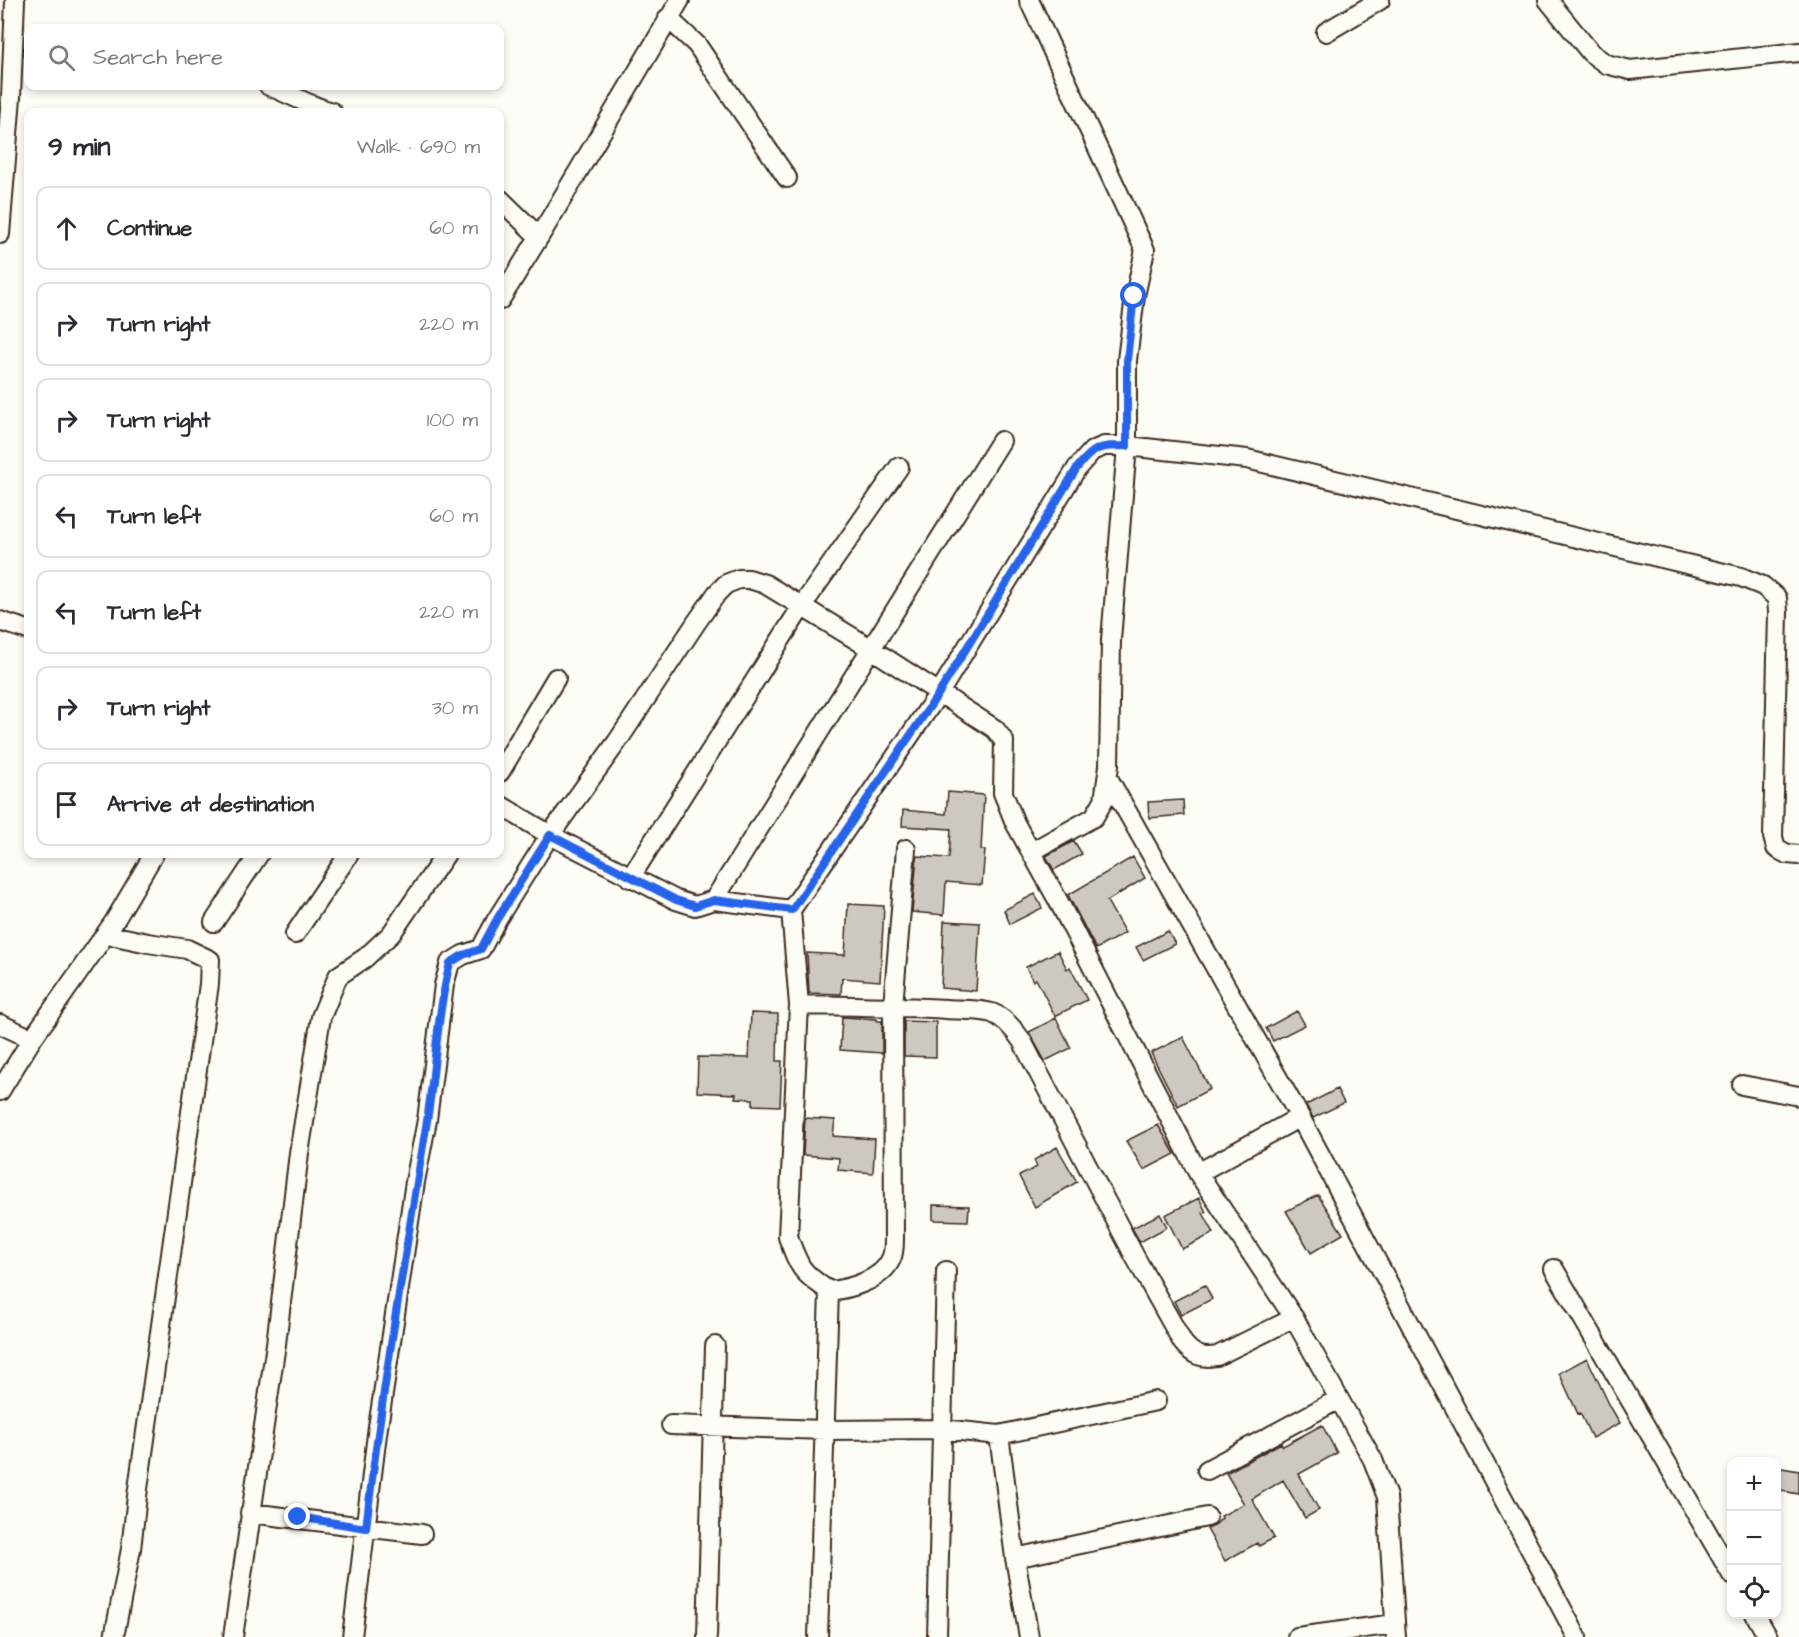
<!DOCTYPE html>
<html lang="en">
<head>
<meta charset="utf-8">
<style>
	body { margin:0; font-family:"Architects Daughter",sans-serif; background:#f7f7f7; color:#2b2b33 }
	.controls { position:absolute; right:18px; bottom:18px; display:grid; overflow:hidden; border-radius:12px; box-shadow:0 3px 9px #0003 }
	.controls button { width:54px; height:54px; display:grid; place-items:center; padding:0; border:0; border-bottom:2px solid #e1e1e2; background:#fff; color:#2b2b33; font:30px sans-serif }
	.stop { position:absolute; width:18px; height:18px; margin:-14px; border:4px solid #2563eb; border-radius:50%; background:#fff }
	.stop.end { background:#2563eb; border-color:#fff; box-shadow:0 2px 6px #0008 }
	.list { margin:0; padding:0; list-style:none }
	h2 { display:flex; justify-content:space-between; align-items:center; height:78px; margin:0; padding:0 24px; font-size:26px }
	h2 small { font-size:20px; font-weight:400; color:#7c7c81 }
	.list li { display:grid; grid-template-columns:39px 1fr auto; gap:18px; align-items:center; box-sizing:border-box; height:84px; margin:0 12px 12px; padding:0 12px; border:2px solid #e1e1e2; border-radius:12px }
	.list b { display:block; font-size:22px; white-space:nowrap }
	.list em { font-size:20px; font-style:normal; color:#7c7c81 }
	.icon { flex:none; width:33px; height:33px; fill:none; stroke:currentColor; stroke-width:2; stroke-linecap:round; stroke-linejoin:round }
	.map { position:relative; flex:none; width:1799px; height:1637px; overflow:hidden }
	.search { position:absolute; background:#fff; box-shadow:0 3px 9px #0003; left:24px; top:24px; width:480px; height:66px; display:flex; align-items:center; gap:15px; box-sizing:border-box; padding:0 21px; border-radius:12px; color:#7c7c81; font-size:22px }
	.panel { position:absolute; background:#fff; box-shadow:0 3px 9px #0003; left:24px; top:108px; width:480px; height:750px; border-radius:12px }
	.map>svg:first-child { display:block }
</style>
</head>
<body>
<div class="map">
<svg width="1799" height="1637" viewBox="0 0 1799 1637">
	<rect width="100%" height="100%" fill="#fdfcf7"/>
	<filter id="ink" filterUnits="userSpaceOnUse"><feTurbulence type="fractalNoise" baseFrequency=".0167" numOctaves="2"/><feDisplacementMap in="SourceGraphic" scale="12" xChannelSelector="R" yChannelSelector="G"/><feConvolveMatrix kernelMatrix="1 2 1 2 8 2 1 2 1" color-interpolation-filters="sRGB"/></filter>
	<g filter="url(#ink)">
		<!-- building -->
		<path fill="#cdc8c2" stroke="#3b2a1e" stroke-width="1.5" d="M948,792l36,3 -3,55h4l-3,35 -36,-3 -2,33 -32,-3 5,-56 32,2 2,-29 -49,-3 1,-16 43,4z
			M1183,800l1,15 -35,3 -1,-16z
			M1074,841l8,13 -28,16 -8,-14z
			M1133,857l12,21 -38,23 18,32 -29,16 -28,-54z
			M1035,894l7,14 -32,16 -6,-14z
			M848,904l36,2 -4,75 -38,-3 -1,16 -32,-1 -2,-40 38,2z
			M944,921l36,2 -4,68 -35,-3z
			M1168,931l7,13 -32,16 -7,-13z
			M1058,951l9,18 3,-2 17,33 -32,16 -19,-37 -3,2 -7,-14z
			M1297,1011l8,14 -32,16 -7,-13z
			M751,1013l27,1 -1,47h5l-2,45 -27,-1v-6l-18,-1 1,-4 -39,-2 1,-35 51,1z
			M842,1017l35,2v2h5v32l-42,-3z
			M1056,1018l15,30 -26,13 -16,-29z
			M904,1021l32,1v35l-32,-1z
			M1183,1037l27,52 -32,17 -27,-53z
			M1337,1089l7,14 -31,15 -7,-13z
			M805,1118l30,2 -2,16 42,3 -2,34 -35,-3 1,-12 -36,-3z
			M1158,1125l17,29 -31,16 -18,-29z
			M1057,1147l20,35 -42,25 -16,-31 18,-9 -3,-7z
			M1318,1195l25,39 -32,19 -25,-42z
			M1199,1198l7,14 -3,1 11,20 -32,16 -17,-34z
			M933,1205l36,1 -1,15 -35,-1z
			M1160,1214l7,13 -27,15 -8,-14z
			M1205,1285l7,14 -31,16 -7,-14z
			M1587,1358l23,48 10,17 -28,15 -12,-25 -2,1 -19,-41z
			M1322,1425l15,28 -38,21 20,36 -14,8 -22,-38 -31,19 22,39 -15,8 -2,-3 -32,18 -18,-32 7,-3 8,-8 -1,-2 23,-12 -18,-31 55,-30 2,3z
			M1776,1467l23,4v23l-23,-4z"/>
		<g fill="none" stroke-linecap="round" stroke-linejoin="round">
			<!-- minor casing -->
			<g stroke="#3b2a1e" stroke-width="22">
				<path id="minor" d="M1029,0l116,250 -10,46 -8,64v86l-16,194 -2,126 -5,34 -10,17 -63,35
					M1548,0l43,53 15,11 24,6 169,-18
					M668,18l29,27 90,133
					M1326,32l54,-32
					M269,86c21,8 41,20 63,26
					M500,199l39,38
					M0,234l11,-137 4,-97
					M500,300l44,-71 136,-229
					M0,621l28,9
					M500,772l56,-94
					M1108,778l192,339 277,520
					M500,805l50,30 126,65 19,6 19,-6 77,10 8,95 -11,232c12,32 13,35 41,54 21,-2 53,-11 62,-32 3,-6 3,-14 3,-20l-1,-233 13,-157
					M630,878l172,-272 97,-139
					M714,900l287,-459
					M791,910l148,-217 138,-225 15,-17 12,-5h23l120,13 494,118 22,9 14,12 1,14 -5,225 3,11 11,6 12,1
					M214,922l45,-68
					M106,934l42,9 39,6 23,11 -1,24 -72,512 -6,53 -17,88
					M295,934l54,-80
					M799,1005c49,1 98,1 147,4 14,1 32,0 46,4 13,5 22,16 30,28l112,214 49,88c10,12 18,16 34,13l77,-38
					M0,1024l32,15
					M1742,1085l57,11
					M0,1091l32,-52 82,-117 40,-68
					M1198,1173l102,-56
					M1554,1269l178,306
					M671,1425l155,5 116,-1 57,6 157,-34
					M999,1435l16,123 14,79
					M1207,1470l132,-71
					M250,1513l172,21
					M1015,1558l192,-41
					M1755,1614l13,23
					M233,1637l43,-293 23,-191 22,-136 17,-41 27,-18 26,-24 55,-80
					M352,1637l25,-203 38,-252 12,-62 17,-135 6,-22 13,-8 18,-6 16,-30 53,-84 67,-93 79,-119 21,-30 9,-9 13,-5h10l16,5 105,64 125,81 9,12 -1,52 12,30 45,81 138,269 96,145 79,142 14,37 9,140
					M707,1637l8,-291
					M818,1637l11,-346
					M937,1637l9,-366
					M1297,1637l98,-13"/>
			</g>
			<!-- minor -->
			<use href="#minor" stroke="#fdfcf7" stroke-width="18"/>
		</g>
	</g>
	<g fill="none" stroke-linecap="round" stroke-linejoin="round" filter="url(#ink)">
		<!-- route -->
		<path stroke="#2563eb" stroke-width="8" d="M298,1517l68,11c16,-137 39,-272 61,-407 8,-52 10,-106 23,-158l13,-8 18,-6 16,-30 53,-84 126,65 19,6 19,-6 78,10 147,-217 138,-225c17,-22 23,-22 50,-22v-86l7,-64"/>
	</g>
</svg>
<div class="controls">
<button>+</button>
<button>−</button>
<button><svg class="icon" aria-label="locate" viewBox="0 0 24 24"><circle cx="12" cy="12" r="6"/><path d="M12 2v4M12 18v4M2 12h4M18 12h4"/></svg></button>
</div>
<div class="stop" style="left:1134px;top:296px"></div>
<div class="stop end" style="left:298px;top:1517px"></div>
<div class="search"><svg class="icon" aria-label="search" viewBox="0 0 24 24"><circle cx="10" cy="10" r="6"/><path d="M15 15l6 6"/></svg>Search here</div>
<section class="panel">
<h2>9 min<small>Walk · 690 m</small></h2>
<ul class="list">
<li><svg class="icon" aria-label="ahead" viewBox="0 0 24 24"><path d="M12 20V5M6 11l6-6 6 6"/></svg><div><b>Continue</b></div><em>60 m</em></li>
<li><svg class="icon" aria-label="right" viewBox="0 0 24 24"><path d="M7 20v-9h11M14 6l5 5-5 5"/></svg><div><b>Turn right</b></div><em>220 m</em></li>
<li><svg class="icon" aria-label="right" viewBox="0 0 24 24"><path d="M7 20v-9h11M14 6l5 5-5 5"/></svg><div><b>Turn right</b></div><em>100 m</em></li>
<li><svg class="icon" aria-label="left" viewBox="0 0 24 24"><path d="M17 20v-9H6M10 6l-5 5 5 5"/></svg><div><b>Turn left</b></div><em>60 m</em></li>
<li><svg class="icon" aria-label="left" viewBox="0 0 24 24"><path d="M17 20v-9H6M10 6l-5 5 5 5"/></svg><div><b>Turn left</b></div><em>220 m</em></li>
<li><svg class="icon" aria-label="right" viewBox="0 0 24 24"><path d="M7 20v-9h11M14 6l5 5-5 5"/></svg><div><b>Turn right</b></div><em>30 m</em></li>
<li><svg class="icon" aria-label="arrive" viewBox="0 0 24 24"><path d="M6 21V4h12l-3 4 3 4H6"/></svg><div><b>Arrive at destination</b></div></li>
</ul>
</section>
</div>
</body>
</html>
